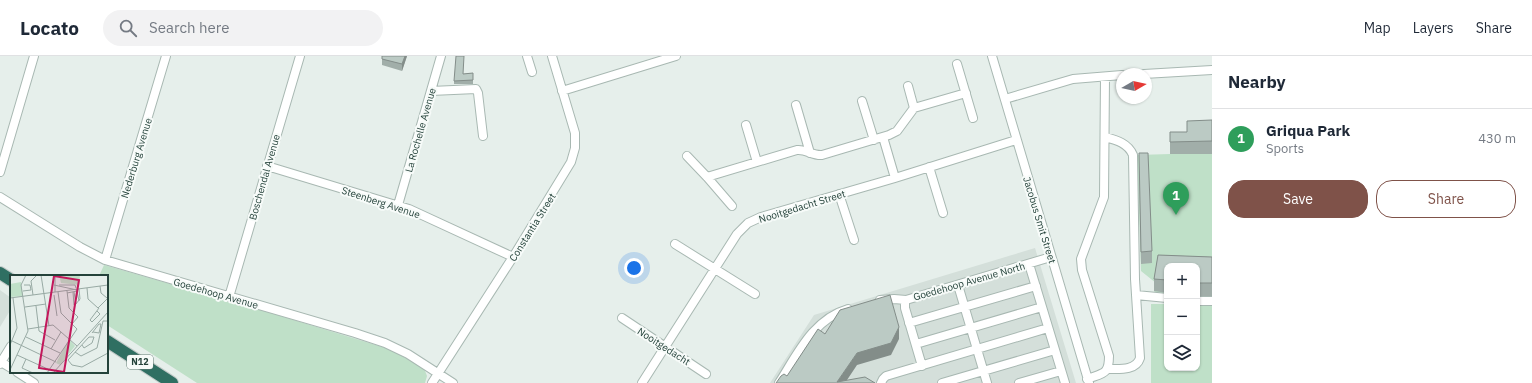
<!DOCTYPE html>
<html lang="en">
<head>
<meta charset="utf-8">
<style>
	body { margin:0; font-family:"IBM Plex Sans",sans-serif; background:#f2f2f3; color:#1f2937 }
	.controls { position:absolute; right:12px; bottom:12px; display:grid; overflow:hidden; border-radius:8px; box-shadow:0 1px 3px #0004 }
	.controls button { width:36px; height:36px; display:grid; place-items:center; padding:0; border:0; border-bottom:1px solid #e0e1e3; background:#fff; color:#1f2937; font:20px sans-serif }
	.compass { position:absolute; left:1116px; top:12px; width:36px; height:36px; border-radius:50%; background:#fff; box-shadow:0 1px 3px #0004; rotate:81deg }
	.you { position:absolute; left:634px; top:212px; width:14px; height:14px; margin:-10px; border:3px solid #fff; border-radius:50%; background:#1a73e8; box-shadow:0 0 0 6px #1a73e833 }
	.badge { display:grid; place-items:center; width:26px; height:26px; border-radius:50%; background:#7f5249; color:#fff; font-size:13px; font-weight:700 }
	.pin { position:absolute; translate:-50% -33px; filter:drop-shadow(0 1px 2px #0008) }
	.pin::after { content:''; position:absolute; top:21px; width:14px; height:12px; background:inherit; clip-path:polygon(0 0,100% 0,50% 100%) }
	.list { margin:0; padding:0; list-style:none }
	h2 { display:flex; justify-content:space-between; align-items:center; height:52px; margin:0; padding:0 16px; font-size:17px }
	h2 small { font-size:13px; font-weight:400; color:#747a83 }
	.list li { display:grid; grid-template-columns:26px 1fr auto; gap:12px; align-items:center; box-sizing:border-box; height:60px; padding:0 16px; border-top:1px solid #e0e1e3 }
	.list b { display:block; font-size:15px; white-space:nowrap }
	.list p { margin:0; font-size:13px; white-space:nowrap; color:#747a83 }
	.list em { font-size:13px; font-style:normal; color:#747a83 }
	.actions { display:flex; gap:8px; padding:12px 16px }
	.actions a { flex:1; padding:9px 0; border:1px solid #7f5249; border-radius:16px; text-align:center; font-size:14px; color:#7f5249 }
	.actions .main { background:#7f5249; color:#fff }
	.icon { flex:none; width:22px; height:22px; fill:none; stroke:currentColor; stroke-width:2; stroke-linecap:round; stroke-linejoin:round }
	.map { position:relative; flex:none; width:1212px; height:327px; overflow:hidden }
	header { display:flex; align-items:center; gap:24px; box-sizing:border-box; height:56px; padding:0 20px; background:#fff; border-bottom:1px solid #e0e1e3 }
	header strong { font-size:19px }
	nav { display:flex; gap:22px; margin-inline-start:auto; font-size:14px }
	.search { width:280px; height:36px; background:#f2f2f3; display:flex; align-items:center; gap:10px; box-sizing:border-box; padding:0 14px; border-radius:22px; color:#747a83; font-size:15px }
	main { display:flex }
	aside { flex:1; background:#fff }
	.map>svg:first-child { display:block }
</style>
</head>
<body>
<header>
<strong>Locato</strong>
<div class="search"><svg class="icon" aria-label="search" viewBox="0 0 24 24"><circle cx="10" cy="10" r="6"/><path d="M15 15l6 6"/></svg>Search here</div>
<nav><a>Map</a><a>Layers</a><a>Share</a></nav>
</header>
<main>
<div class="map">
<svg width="1212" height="327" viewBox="0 0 1212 327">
	<rect width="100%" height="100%" fill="#e6efeb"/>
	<!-- built -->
	<path fill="#d4dfda" d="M1035,192l41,135h-306l44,-68z
		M0,234l11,8v11l-11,18z"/>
	<!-- green -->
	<path fill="#bfe0c8" d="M1212,76v166h-15v-32h-30v29l-13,-2 2,-10 -15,-12 -4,-116 33,-1v-9l17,-1z
		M104,209l157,45 128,39 35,19 3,8 -2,7h-228l-90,-58v-49h-8z
		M1151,248h16v64h30v-64l15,1v78h-61z"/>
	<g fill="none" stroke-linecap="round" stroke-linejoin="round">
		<!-- minor casing -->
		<g stroke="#a8b8b2" stroke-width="10">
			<path id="minor" d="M527,0l5,16
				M992,0l97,327
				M957,8l16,54
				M1144,18l68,-4
				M908,30l6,22
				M431,35l45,-2 2,4 5,43
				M562,35l114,-35
				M1005,43l68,-20 49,-4
				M862,45l12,39
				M796,49l14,48
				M746,69l11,37
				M883,81l12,41
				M1105,81c11,3 23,6 28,18l2,124 5,79c-4,13 -21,11 -32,11
				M687,100l20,21 25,29
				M267,110l142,43 104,48
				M929,111l14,46
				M0,116l34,-116
				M707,121l90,-27c9,-1 16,6 25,5l67,-20 8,-4 17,-23 52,-15
				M839,138l15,46
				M0,141l80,50 25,13 250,73 30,10 23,11 45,29
				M398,149l43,-149
				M675,188l80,50
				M105,204l61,-204
				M1029,208l36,119
				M958,229l29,98
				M1136,239l31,3
				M229,241l71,-241
				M880,244l14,-1 12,1 145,-43
				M906,244l-1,3v5l17,58
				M1197,245h15
				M622,262l84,56
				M909,267l127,-37
				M916,288l126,-37
				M1,306l10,6
				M0,308l11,-18
				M17,316l17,11
				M1087,323c16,-6 22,-4 22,-23l-27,-86 -1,-11 23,-62 1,-120
				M432,327l81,-126 58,-95 4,-14v-15l-23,-77
				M642,327l95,-149 11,-11 13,-6 134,-39 121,-38
				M779,327c18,-28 34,-64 69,-74
				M881,327l2,-4 3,-3 162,-48
				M942,327l113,-33
				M1019,327l42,-12"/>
		</g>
		<!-- highway casing -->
		<g stroke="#c2cac8" stroke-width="14">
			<path id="highway" d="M0,217l11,7
				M107,285l65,42"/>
		</g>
		<!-- minor -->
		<use href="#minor" stroke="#fff" stroke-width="8"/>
		<!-- highway -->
		<use href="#highway" stroke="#2f6f62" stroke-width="12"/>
	</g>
	<!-- wall -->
	<path fill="#a1aea9" d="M382,0h25l-5,15 -20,-6z
		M473,17v11h-19v-3l9,-7z
		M1212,64v34h-42v-22h17z
		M1139,109l13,86v12l-11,1z
		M1158,199l54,2v39h-15v-30h-30v27l-13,-2v-12z"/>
	<!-- shaded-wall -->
	<path fill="#838d89" d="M405,0h2l-5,15v-7z
		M899,271v12l-8,16 -34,10 -12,18 -8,-1 20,-29z"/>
	<!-- building -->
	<path fill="#bbcac4" stroke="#838d89" d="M382,0h23l-3,8 -20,-5z
		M456,0h8l-1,18 10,-1v7l-19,1z
		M1212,64v21l-42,1v-10h17v-11z
		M1139,97h9l4,98 -11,1z
		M1158,199l54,2v26h-15v-17h-30v14l-13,-1z
		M890,239l9,32 -8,16 -34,10 -20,29 28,-5 10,6h-99l5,-7 3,-2 3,2 31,-47 7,5 15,-24z"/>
	<g text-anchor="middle" stroke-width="4" stroke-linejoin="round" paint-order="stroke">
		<!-- shield labels -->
		<rect fill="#f7fbf9" stroke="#637a73" stroke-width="1" x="127" y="299" width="26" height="14" rx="3"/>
		<g font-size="9" font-weight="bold" fill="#24423a">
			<text x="140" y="309">N12</text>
		</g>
		<!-- street labels -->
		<g font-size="10" fill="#24423a" stroke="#f7fbf9">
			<text transform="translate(420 74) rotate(-74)" y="4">La Rochelle Avenue</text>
			<text transform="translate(136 102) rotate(-73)" y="4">Nederburg Avenue</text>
			<text transform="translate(264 121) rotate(-74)" y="4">Boschendal Avenue</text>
			<text transform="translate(381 146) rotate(18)" y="4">Steenberg Avenue</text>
			<text transform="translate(802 150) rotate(-17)" y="4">Nooitgedacht Street</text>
			<text transform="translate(1040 164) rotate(73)" y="4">Jacobus Smit Street</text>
			<text transform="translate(532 171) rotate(-58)" y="4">Constantia Street</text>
			<text transform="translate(969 225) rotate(-16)" y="4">Goedehoop Avenue North</text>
			<text transform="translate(216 237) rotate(16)" y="4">Goedehoop Avenue</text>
			<text transform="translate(664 290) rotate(33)" y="4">Nooitgedacht</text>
		</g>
	</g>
	<!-- overview -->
	<g transform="translate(10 219)">
		<rect width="98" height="98" fill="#e6efeb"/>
		<path d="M49,0h21l-1,10 -18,-2zM11,7l2,14 -13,1v-13zM59,64l6,7 -15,19 -4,-2z" fill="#bfe0c8"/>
		<path fill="none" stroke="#98aaa4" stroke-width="1" d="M31,0l8,51M44,10l23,5M49,10h16l1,3M90,11l1,7 6,5M77,13l1,11 10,9 9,-9M13,16l8,-1 -1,-5h-6M57,16l2,17 9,9 -6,7M45,17v-17M63,17l1,13M64,17l2,12M57,18l10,-2 2,10M23,20l-2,-14 6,-6M44,20l3,21M0,23l98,-13M65,30l5,-6 -1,-10M26,31l3,25 16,9M15,32l21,-3M87,36l3,3 -8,8 -2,-2 9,-12M18,54l25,-4 24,21M82,58l7,-9h2l-2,9 -6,-1M16,62l34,16M79,62l-21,23 4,5 10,2 26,-14M0,65l46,22M0,70l7,-17 -4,-30M72,70l2,3 8,-5 2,-6h-5M41,74l10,-17M65,77l6,4 16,-8 6,-27h5M7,80l33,15M16,84l-4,9 11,5M0,95l18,-39 -7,-46 5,-10M37,98l30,-44 -16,-16 -3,-21M43,98l55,-61"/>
		<path fill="#c2185b" fill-opacity="0.15" stroke="#c2185b" stroke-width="2" d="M44,1l25,4 -15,92 -25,-4z"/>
		<rect width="98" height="98" fill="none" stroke="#24423a" stroke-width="2"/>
	</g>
</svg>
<div class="controls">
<button>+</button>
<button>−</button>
<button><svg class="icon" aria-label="layers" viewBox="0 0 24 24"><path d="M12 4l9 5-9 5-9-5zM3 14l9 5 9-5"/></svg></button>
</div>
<svg class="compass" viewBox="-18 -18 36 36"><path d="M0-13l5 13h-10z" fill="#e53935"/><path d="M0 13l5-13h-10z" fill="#747a83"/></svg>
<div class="you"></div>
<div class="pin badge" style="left:1176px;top:159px;background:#2e9e5b">1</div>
</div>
<aside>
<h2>Nearby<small></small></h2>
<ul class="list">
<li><span class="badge" style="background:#2e9e5b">1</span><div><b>Griqua Park</b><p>Sports</p></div><em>430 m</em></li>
</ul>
<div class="actions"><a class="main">Save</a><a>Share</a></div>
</aside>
</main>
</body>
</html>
